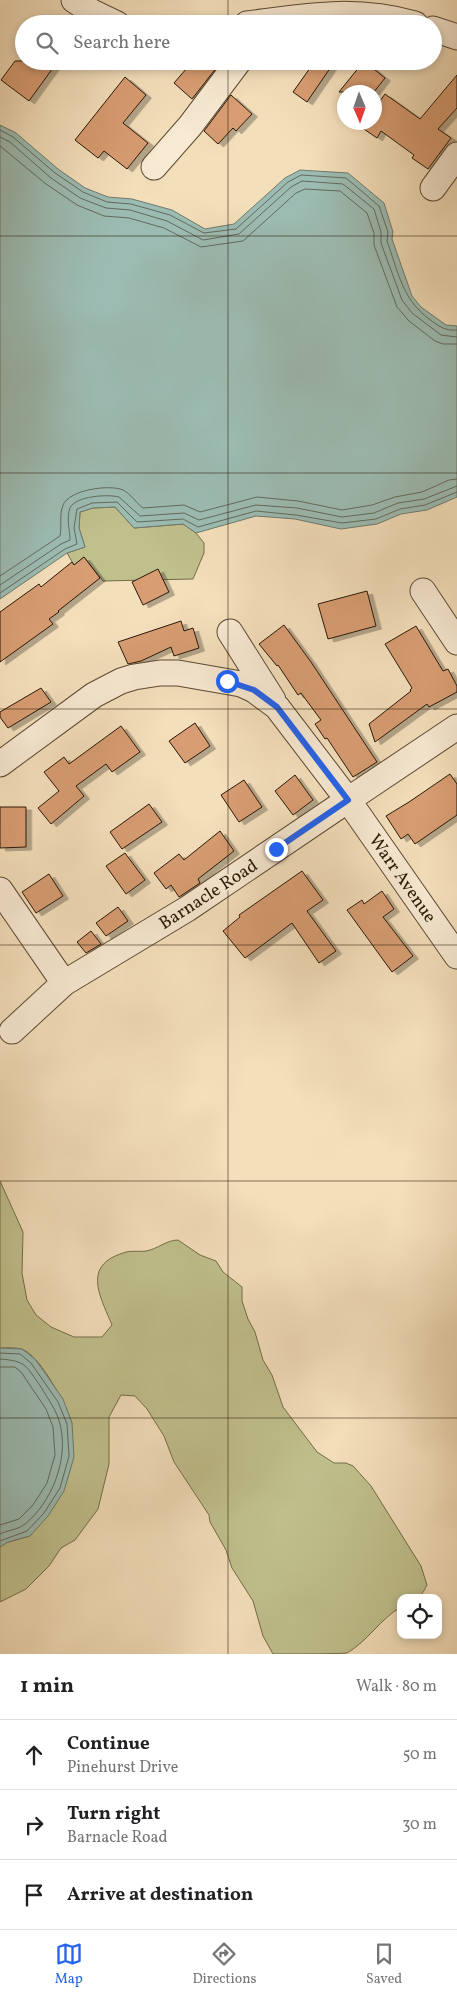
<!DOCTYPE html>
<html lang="en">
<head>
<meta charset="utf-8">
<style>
	body { margin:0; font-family:Vollkorn,serif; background:#f6f6f6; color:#202124 }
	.controls { position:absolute; right:15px; bottom:15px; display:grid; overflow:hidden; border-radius:10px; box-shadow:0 2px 8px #0003 }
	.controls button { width:45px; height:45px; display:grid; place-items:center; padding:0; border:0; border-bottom:1px solid #e0e0e0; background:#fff; color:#202124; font:25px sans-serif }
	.compass { position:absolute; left:337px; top:85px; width:45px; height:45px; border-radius:50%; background:#fff; box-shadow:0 2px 8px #0003; rotate:178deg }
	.stop { position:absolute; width:15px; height:15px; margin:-11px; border:4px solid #2563eb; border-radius:50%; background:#fff }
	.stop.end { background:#2563eb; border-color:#fff; box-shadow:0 1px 5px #0008 }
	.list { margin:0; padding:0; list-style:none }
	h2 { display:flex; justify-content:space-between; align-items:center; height:65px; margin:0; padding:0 20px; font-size:21px }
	h2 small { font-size:16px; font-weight:400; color:#757577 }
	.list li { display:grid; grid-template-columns:32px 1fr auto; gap:15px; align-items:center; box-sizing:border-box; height:70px; padding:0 20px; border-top:1px solid #e0e0e0 }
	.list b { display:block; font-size:19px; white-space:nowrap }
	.list p { margin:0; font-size:16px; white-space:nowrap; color:#757577 }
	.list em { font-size:16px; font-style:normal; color:#757577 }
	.icon { flex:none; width:28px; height:28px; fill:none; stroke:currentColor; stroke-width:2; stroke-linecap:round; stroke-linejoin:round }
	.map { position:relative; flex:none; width:457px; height:1654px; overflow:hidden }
	.search { position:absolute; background:#fff; box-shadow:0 2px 8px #0003; left:15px; right:15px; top:15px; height:55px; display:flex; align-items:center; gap:12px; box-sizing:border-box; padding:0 18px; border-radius:28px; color:#757577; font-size:19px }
	.sheet { height:275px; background:#fff }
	nav { display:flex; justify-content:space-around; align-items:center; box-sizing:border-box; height:70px; border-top:1px solid #e0e0e0; background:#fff; font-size:14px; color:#757577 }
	nav a { display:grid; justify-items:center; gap:2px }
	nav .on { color:#2563eb }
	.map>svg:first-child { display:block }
</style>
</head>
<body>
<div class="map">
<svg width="457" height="1654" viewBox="0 0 457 1654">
	<defs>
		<filter id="shadow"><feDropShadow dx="5.5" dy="3" stdDeviation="0" flood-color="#0004"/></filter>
	</defs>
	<rect width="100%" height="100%" fill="#f4dfbb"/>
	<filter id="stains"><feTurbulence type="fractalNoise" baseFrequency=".004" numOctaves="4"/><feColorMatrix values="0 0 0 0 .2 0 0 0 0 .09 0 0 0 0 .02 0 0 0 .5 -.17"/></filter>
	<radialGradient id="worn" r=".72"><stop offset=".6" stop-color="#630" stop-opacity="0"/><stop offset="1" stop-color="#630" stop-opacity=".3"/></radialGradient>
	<!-- green -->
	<path fill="#c0c08d" stroke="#746c4a" d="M115,507l19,21 49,-4 13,9 8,10v10l-11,26 -90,2 -19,-24 -10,8 -7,-12 18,-6 -6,-19 1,-16 13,-4z
		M0,1181l23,51 -1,41 5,27 9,15 15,12 23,10h28l10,-12c-12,-29 -30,-59 11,-72 8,-3 16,-1 23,-2 12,-2 20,-11 32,-11l22,15 16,6 7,11 19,15v14l6,18 7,13 8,28 9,15 11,32 34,45 17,11h12l7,3 18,20 50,80 6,19c-7,15 -11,13 -26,13v9c-21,12 -33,34 -54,46 -8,1 -61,1 -74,1l-10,-18 -10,-35 -21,-33 -6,-18 -16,-28 -1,-7 -35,-53 -10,-26 -17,-27 -12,-13 -14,-1 -12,22v47l-11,45 -23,31 -14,8 -12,18 -23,23 -26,13v-55l8,-5 22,-6 42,-113c-8,-20 -29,-63 -48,-73 -6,-3 -17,-2 -24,-2z"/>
	<!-- water -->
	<path fill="#9cbcb3" stroke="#6e7a6f" d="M0,125l16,8 42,36 27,19 23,9 24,2 40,11 33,19 29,-5 51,-46 15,-8 48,3 36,30 9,29 -1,7 20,57 9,11 25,18 11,1v171l-30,13 -26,4 -24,10 -36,5 -46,-10 -39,-3 -60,17 -13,-9 -49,4 -19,-21 -22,1 -13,4 -1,16 6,19 -18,6 -67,46z
		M0,1348l22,1 13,10 28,40 9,24 2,34 -10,34 -16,25 -18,20 -22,6 -8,5z"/>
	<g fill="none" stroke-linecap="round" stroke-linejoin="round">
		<!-- shore -->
		<path stroke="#626a5e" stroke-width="1" d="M0,130l13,7 42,36 28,19 24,10 24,2 39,11 34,18 32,-4 52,-47 13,-7 45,3 33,28 9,26 -1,9c11,30 15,58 42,78 10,7 15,12 28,11
			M0,137l10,5 41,36 29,20 26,10 24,2 37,11 36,19 36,-6 52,-47 11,-6 41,3 31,25 7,23v11l21,57 10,13 29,22 16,2
			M0,146l46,38 31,21 27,11 25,2 35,10 37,19 42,-6 53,-48 9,-4 35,2 27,22 7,20v12l23,62 12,14 26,20 8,3h14
			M0,576l60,-40c2,-9 -1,-21 3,-31 6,-15 46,-21 60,-15 8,4 13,13 20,18l41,-3 16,7 57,-15 41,4 44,9 30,-5 23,-8 27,-5 27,-12 8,-1
			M0,585l61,-41 9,-4c0,-10 -4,-21 0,-32 5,-12 38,-14 49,-11l21,19 44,-3 15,7 57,-15 41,3 45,9 32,-4 24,-10 26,-4 33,-13
			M0,593l65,-44 12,-5 -3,-16 3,-19 15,-6 25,-1 20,20 46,-3 15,8 58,-16 40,4 46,8 34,-4 24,-10 25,-4 32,-13
			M0,1353l20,1 11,9 27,39 9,22 2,32 -9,32 -16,25 -17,18 -27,10
			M0,1359c27,2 26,7 41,28 7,12 16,24 19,37 9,35 -8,78 -35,100 -7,6 -18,6 -25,10
			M0,1367h15l6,5 25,37 7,18 2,28 -8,28 -14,22 -14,14 -19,6"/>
	</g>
	<!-- building -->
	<path fill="#d89d72" stroke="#291708" filter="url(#shadow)" d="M15,61h43l-29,40 -28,-21z
		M193,61h18l6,6 -25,32 -18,-16z
		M315,61h20l-28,41 -14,-10z
		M364,61l21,17 -11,14h-35z
		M457,75v33l-19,21 13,9 -23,31 -16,-11 2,-3 -33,-24 -4,7 -16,-11 4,-5h9v-13l11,-15 35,25z
		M125,77l21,18 -23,28 25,20 -21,26 -23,-18 -6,7 -23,-18z
		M231,95l21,19 -16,17 -3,-3 -15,16 -14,-13z
		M84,557l16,21 -42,33 1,1 -10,7 4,5 -53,38v-50l39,-28 2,3 31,-25 2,3z
		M158,569l11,23 -26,13 -11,-23z
		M367,591l9,35 -48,13 -10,-35z
		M181,621l3,10 9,-3 6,20 -25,8 -3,-9 -30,14 -13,3 -10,-22z
		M284,625l27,37 66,100 -24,15 -26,-39 -2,1 -10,-15 6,-4 -20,-27 -3,2 -20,-30 -1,1 -18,-22z
		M416,626l27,45 5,-2 9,17v6l-28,15 -2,-3 -52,38 -6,-18 42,-33 -1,-1 2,-2 -27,-44z
		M41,688l10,14 -43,26 -8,-11v-5z
		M195,723l15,23 -25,17 -16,-22z
		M121,726l19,26 -28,20 -6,-8 -30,22 8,10 -33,28 -13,-16 21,-17 -15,-19 20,-15 5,7z
		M450,774l7,10v31l-42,29 -7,-10 -7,5 -15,-23 23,-14z
		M295,775l18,25 -20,15 -18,-24z
		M244,780l18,27 -23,15 -18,-27z
		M149,804l13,18 -40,27 -12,-17z
		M0,807h26v40l-26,1z
		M220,831l14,20 -36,28 2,4 -21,14 -8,-12 -5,4 -12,-16 25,-19 5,6z
		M125,853l20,27 -19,14 -20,-28z
		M302,871l21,29 -16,11 29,40 -17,12 -27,-40 -47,35 -22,-27 17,-14 -1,-2z
		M49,874l14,22 -27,17 -14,-21z
		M382,891l12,18 -11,8 30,39 -21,16 -45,-62 15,-10 2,4z
		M118,907l10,14 -22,15 -10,-13z
		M91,931l10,13 -15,9 -9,-11z"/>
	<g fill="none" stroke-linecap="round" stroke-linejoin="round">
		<!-- minor casing -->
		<g stroke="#5c4935" stroke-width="27">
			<path id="minor" d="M74,0l18,12 25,12
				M247,24c61,-8 107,-17 168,0
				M433,29l24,8
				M154,167l36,-41 49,-65
				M433,188l24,-33
				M423,591l34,51
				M230,632l43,68
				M0,764l94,-69 27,-14 13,-4 26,-4h18l63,11 13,6 23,17 71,93 109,-73
				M0,890l64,93 -52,48
				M64,983l123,-74 161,-109 109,156"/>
		</g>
		<!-- minor -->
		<use href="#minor" stroke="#f8ead3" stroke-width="25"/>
	</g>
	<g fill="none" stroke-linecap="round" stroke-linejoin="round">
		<!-- route -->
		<path stroke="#2563eb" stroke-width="6" d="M227,681l27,9 23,17 71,93 -72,49"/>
	</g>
	<!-- grid -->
	<path fill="none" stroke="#291708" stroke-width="1" stroke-opacity="0.55" d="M228,0v24M228,61v1593M0,236h457M0,473h457M0,709h457M0,945h457M0,1181h457M0,1418h457"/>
	<g text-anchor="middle" stroke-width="4" stroke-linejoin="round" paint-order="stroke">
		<!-- street labels -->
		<g font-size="18" fill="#291708" stroke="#f8ead3">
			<text transform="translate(403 878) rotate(55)" y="6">Warr Avenue</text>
			<text transform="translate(208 894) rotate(-33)" y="6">Barnacle Road</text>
		</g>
	</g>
	<rect width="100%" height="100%" filter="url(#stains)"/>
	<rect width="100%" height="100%" fill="url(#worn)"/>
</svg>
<div class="controls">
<button><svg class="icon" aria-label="locate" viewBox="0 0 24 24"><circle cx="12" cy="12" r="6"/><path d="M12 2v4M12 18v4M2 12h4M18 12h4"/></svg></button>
</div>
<svg class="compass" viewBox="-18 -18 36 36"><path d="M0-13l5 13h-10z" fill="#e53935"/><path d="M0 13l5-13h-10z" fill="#757577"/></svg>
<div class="stop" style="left:227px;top:681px"></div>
<div class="stop end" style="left:276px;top:849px"></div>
<div class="search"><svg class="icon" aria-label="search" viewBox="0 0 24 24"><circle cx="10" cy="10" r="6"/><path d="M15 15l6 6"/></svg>Search here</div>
</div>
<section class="sheet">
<h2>1 min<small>Walk · 80 m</small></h2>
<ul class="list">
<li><svg class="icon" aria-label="ahead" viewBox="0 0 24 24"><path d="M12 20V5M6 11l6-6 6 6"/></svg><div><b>Continue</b><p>Pinehurst Drive</p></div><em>50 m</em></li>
<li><svg class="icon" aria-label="right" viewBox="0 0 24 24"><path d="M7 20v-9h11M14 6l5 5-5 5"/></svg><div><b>Turn right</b><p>Barnacle Road</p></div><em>30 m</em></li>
<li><svg class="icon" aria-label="arrive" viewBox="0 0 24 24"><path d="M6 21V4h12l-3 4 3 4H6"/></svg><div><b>Arrive at destination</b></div></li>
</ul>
</section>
<nav>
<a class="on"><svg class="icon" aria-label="map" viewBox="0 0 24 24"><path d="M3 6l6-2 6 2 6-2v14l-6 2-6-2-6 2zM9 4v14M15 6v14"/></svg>Map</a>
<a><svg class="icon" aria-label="directions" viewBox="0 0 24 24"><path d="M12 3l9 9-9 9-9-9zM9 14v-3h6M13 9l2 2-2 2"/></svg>Directions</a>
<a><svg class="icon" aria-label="saved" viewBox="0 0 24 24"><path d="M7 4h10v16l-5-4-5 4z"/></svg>Saved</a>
</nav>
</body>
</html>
